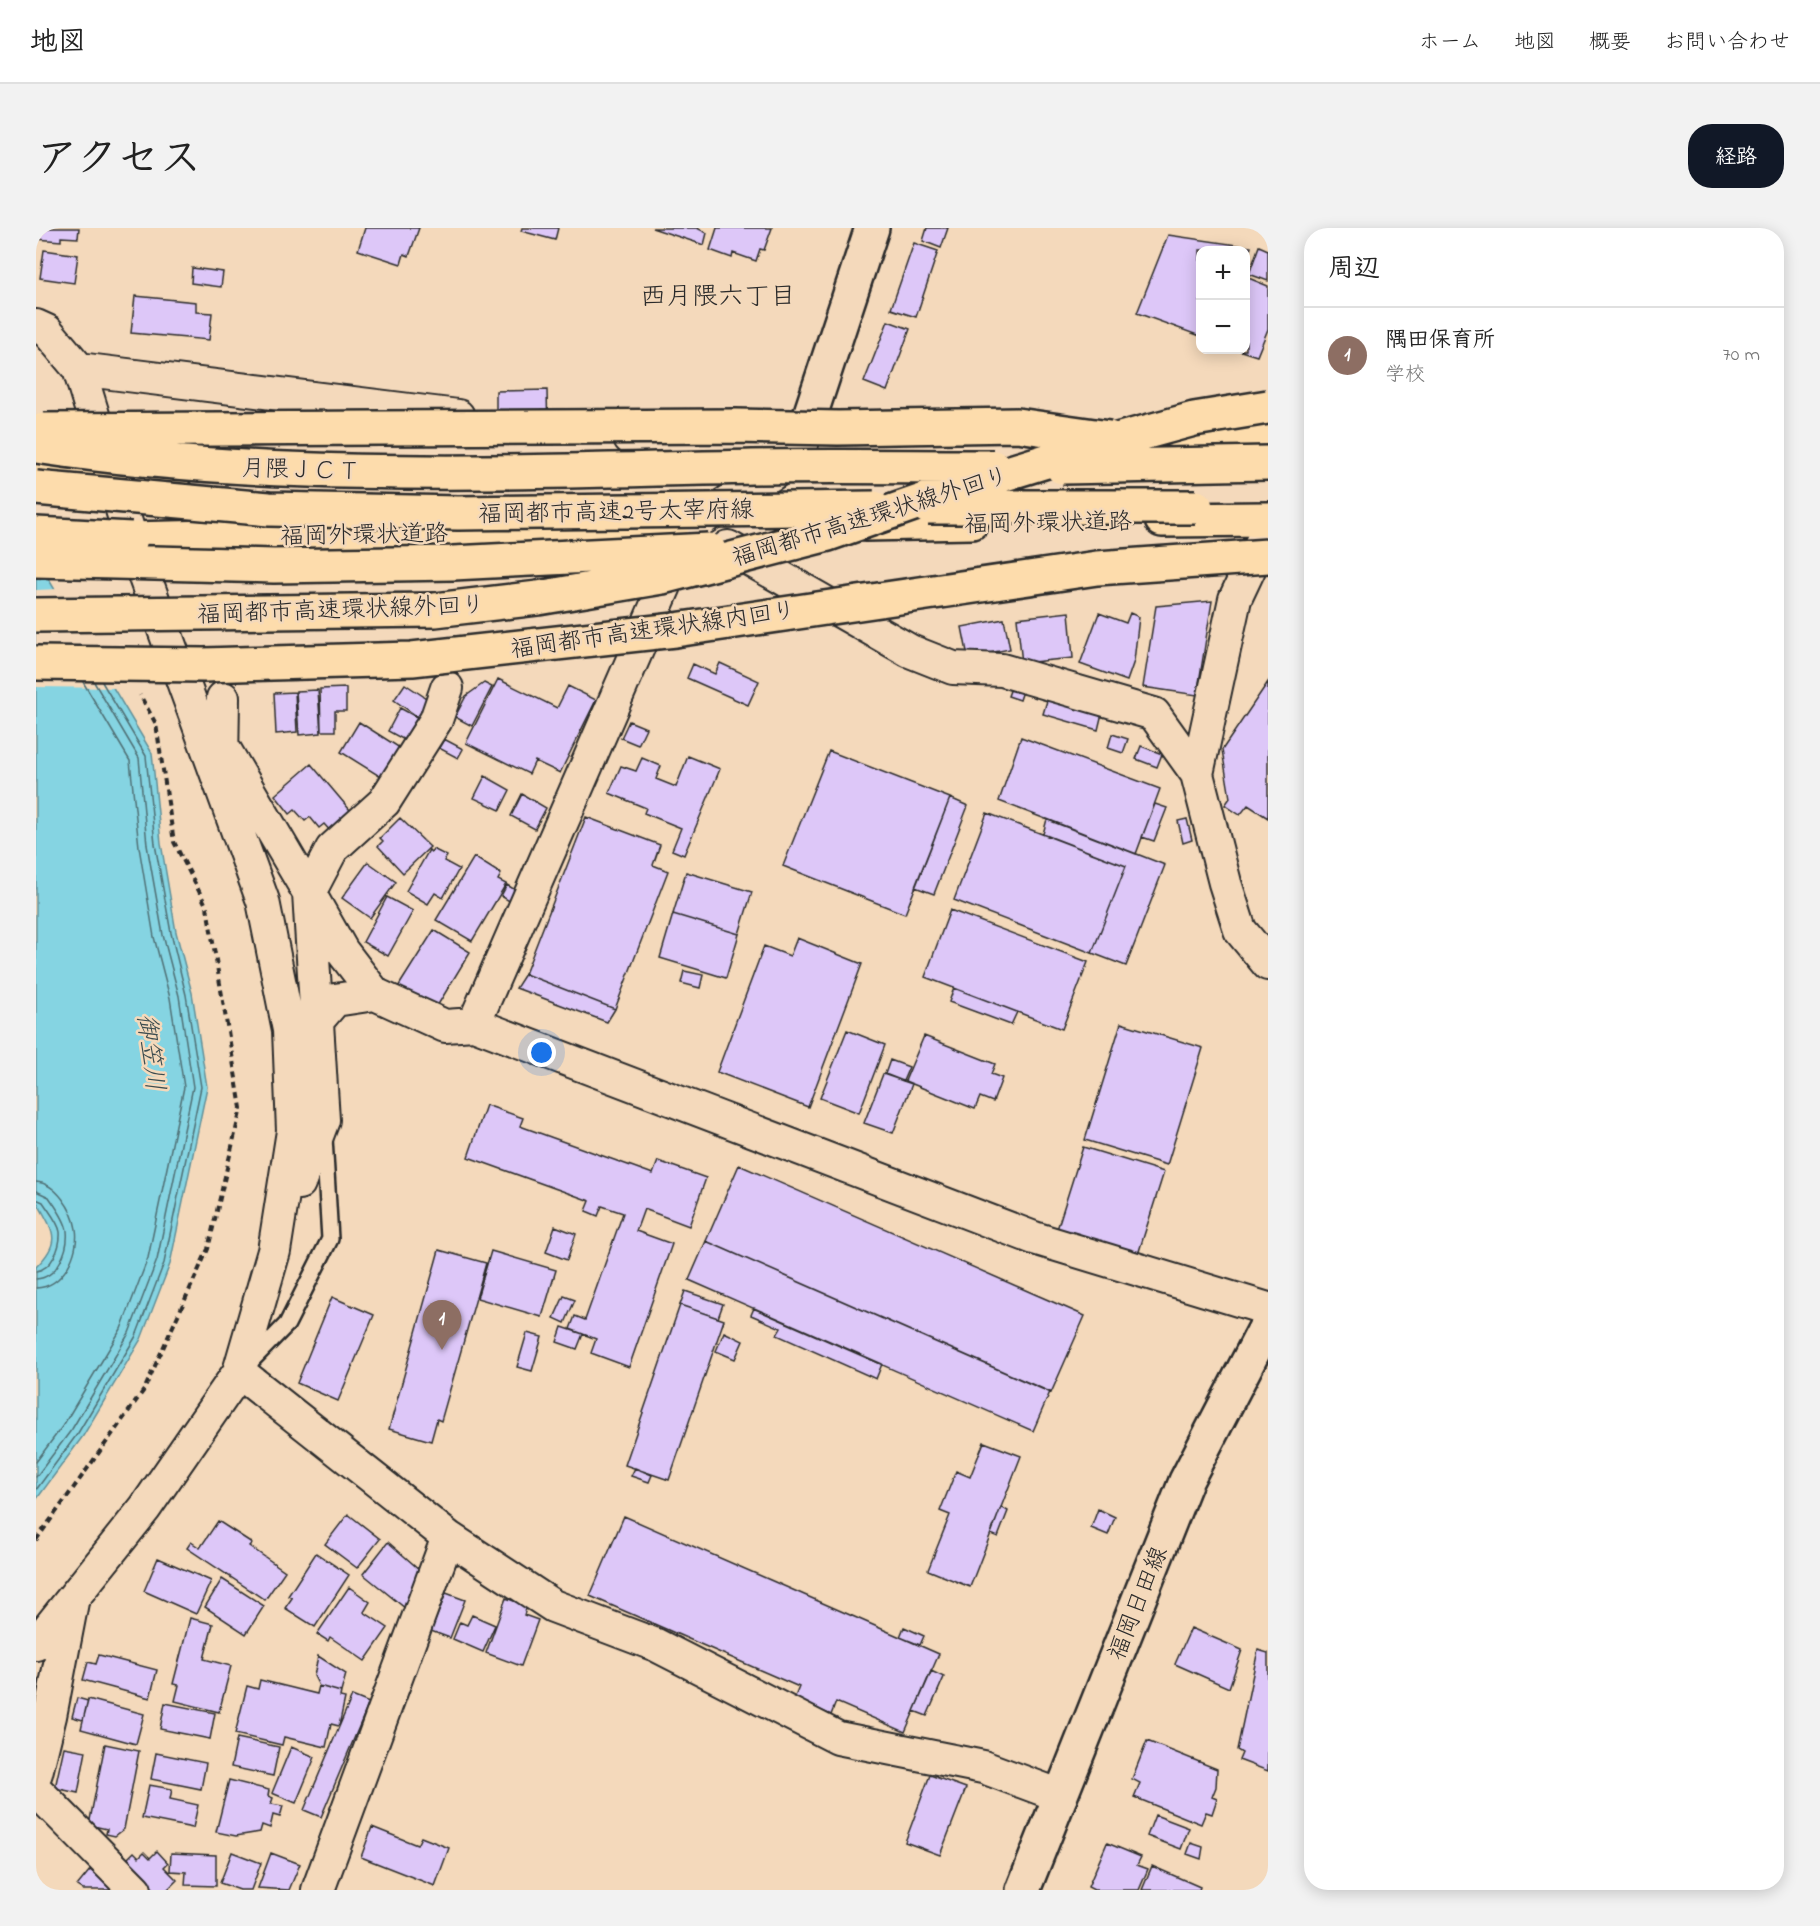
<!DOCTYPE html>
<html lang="ja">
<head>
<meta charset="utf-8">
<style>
	body { margin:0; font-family:"Indie Flower","Klee One",sans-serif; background:#f2f2f2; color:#222 }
	.controls { position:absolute; right:18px; top:18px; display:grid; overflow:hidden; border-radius:12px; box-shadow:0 3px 15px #0003 }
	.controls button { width:54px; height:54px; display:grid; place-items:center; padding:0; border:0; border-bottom:2px solid #e0e0e0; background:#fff; color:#222; font:30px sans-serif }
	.you { position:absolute; left:506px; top:825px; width:21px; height:21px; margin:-15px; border:4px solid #fff; border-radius:50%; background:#1a73e8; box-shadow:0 0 0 9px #1a73e833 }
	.badge { display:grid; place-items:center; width:39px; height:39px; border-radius:50%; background:#111827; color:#fff; font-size:20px; font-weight:700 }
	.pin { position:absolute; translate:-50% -50px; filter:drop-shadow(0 2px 3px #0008) }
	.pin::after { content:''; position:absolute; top:32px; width:21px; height:18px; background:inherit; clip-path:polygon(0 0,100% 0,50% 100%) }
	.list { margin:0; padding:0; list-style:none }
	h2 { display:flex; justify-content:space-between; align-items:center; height:78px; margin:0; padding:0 24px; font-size:26px }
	h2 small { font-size:20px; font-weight:400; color:#767676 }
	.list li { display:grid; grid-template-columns:39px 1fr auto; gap:18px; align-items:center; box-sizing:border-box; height:96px; padding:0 24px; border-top:2px solid #e0e0e0 }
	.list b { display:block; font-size:22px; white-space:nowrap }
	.list p { margin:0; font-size:20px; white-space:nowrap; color:#767676 }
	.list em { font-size:20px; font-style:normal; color:#767676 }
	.map { position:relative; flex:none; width:1232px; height:1662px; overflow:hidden; border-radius:24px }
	header { display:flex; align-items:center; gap:36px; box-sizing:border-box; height:84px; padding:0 30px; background:#fff; border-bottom:2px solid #e0e0e0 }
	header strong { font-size:28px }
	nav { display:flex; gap:33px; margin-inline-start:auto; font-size:21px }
	.intro { display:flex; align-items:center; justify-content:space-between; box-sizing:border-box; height:144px; padding:0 36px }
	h1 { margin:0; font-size:42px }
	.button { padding:15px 27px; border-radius:24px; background:#111827; color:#fff; font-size:21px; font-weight:700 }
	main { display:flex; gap:36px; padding:0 36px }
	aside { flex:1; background:#fff; border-radius:24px; box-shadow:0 3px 15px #0003 }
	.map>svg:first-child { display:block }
</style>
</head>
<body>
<header>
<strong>地図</strong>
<nav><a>ホーム</a><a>地図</a><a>概要</a><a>お問い合わせ</a></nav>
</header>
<div class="intro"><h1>アクセス</h1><a class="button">経路</a></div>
<main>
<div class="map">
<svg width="1232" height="1662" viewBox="0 0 1232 1662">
	<rect width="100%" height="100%" fill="#f4d9bb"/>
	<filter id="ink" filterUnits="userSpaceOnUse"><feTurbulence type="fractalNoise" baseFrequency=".0167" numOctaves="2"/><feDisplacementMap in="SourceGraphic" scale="12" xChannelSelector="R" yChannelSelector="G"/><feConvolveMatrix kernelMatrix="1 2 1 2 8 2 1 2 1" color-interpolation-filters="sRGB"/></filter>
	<g filter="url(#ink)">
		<!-- water -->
		<path fill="#85d4e2" stroke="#619099" stroke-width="1.5" d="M0,330l116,195 9,90 15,89 16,61 15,94 -37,177 -29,75 -58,97 -47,64v-233c28,-27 16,-37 0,-67z"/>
		<!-- pier -->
		<path fill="#f4d9bb" d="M22,361l58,99 -80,-1v-97z"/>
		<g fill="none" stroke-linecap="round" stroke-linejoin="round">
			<!-- shore -->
			<path stroke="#4f6f74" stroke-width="1.5" d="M0,954c20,1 37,28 40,47 4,24 -13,58 -40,59
				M0,963l13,6c6,9 17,23 18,34 2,19 -10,47 -31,48
				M0,971l7,3c5,8 16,21 17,30 1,15 -8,37 -24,39
				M0,1234l28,-38 57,-95 27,-71 36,-171 -14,-89 -16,-61 -15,-90 -9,-86 -47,-79
				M0,1249l36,-48 57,-96 28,-73 36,-173 -14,-91 -16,-61 -16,-90 -8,-87 -45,-76
				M0,1262l42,-57 58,-97 28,-73 37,-176 -15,-92 -15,-62 -16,-89 -9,-88 -44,-74"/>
		</g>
		<!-- building -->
		<path fill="#ddc7f8" stroke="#2b2b2b" stroke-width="1.5" d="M0,0h43l-1,10 -17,-1v4l-25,-2z
			M329,0h54l-10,28 -5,-2 -3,10 -43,-14z
			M486,0h36l-3,12 -34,-9z
			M616,0h45l10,5 -3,12z
			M681,0h55l-8,22 -4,-1 -4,12 -23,-8 -1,5 -22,-8z
			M891,0h21l-7,20 -18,-7z
			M1132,7l83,12 -5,15v-12h-46v86l-63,-23z
			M878,15l24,8 -22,66 -25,-8z
			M1223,18l9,4v31l-19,-7z
			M8,22l34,5 -4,28 -34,-5z
			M156,40l31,4 -2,15 -30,-4z
			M1210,49l22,9v43l-11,27 -19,-6h8z
			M99,68l61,6v10l16,1 -3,27 -78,-7z
			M852,93l22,8 -23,62 -23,-9z
			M511,162l1,47 -52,1v-47z
			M1176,373l-15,94 -54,-8 13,-81z
			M1033,384l4,46 -51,5 -5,-45z
			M1063,385l27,10 4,-10 9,4 -5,44 -7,20 -47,-17z
			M968,391l6,30 -42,8 -6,-30z
			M684,435l39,18 -11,24 -61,-27 6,-14 22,10z
			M462,451l59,29 11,-22 28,14 -36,73 -25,-12 -6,13 -63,-31z
			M1232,454v136l-20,-13 -8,10 -15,-10 5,-7 -8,-48z
			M448,455l8,4 -20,39 -17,-9 11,-21z
			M369,456l24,16 -11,17 -24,-17z
			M310,460v23h-11v20h-14l-1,-42z
			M975,460l12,3 -3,9 -12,-4z
			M282,462l3,43 -22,2 -3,-44z
			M259,464l2,40 -21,2 -2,-41z
			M1013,466l54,15 -5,21 -55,-16z
			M364,480l20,11 -12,23 -20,-11z
			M593,493l17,7 -8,17 -17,-7z
			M323,494l41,26 -19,29 -40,-25z
			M1076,506l16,5 -5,14 -15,-5z
			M985,509l139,52 -24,65 -137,-53z
			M408,511l19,10 -5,9 -19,-10z
			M1105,518l21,8 -5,13 -21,-8z
			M793,523l121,47 -45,116 -122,-48z
			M652,528l32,13 -36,86 -12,-5 9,-22 -37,-15 2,-5 -37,-15 12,-27 15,5 6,-13 19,8 -5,13 20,8z
			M275,536l44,52 -22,18 -9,-10 -5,4 -9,-11 -5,4 -10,-11 -5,4 -15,-19z
			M449,548l25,14 -10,20 -26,-12z
			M486,566l24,14 -11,21 -24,-13z
			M914,570l18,8 -34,88 -19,-7z
			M1119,576l12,4 -13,33 -12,-4z
			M951,585l139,53 -34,87 -138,-53z
			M550,589l74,28 -7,20 15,6 -53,138 -90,-35z
			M364,590l30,29 -27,26 -25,-27 5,-5 -3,-3z
			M1011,591l118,46 -39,101 -34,-13 34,-87 -83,-32z
			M1151,591l5,21 -9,3 -5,-22z
			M397,621l14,7 -3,5 15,8 -16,29 -8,-5 -7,11 -22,-13 23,-41 2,2z
			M438,629l27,17 -3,6 8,4 -34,57 -36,-21z
			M332,634l28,20 -26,36 -28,-20z
			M650,644l66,20 -13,42 -66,-20z
			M471,657l15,9 -6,11 -15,-9z
			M351,669l26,14 -25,45 -25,-14z
			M914,682l138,52 -26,67 -137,-52z
			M637,686l66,20 -13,44 -66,-20z
			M398,702l36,22 -34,56 -41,-16z
			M761,710l65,26 -54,143 -91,-35 47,-126 26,10z
			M648,743l19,4 -3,13 -19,-5z
			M489,746l90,35 -8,13 -91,-34z
			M918,760l63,24 -6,13 -62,-23z
			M1085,795l82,25 -36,117 -82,-25z
			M811,802l38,15 -26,68 -39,-15z
			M888,808l71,28 -4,10 11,4 -9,24 -13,-5 -5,12 -70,-28z
			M854,832l19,7 -6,14 -18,-7z
			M847,846l29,10 -19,49 -29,-10z
			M450,877l37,13 -3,8 133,48 5,-13 48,17 -17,48 -45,-17 -8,22 36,13 -43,123 -38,-14 5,-14 -26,-10 5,-13 10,4 38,-107 -21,-7 -4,10 -12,-5 4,-10 -122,-44z
			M1047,919l81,25 -29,92 -81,-25z
			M703,937l346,151 -34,77 -345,-152z
			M519,998l21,8 -9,26 -21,-8z
			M670,1013l344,151 -17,39 -344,-151z
			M403,1022l47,13 -45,158 -4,-2 -6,22 -42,-12z
			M455,1023l65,19 -14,47 -65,-19z
			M649,1063l38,13 -5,14 -38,-13z
			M528,1068l11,4 -10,23 -11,-5z
			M296,1069l42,18 -36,86 -41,-18z
			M644,1077l44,15 -55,160 -44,-15z
			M718,1080l128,56 -6,15 -99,-44 4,-7 -30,-13z
			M526,1099l21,7 -6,15 -20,-7z
			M688,1104l19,9 -8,18 -19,-8z
			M491,1105l15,4 -10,34 -15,-4z
			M948,1214l37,14 -51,131 -42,-17 22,-55 -10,-4 16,-40 14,6z
			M599,1240l17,7 -3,7 -18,-6z
			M965,1279l7,4 -10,26 -7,-3z
			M1062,1281l17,8 -7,18 -17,-7z
			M312,1286l32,25 -23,29 -32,-24z
			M588,1288l315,138 -34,78 -69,-30 -5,13 -37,-16 5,-12 -209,-91z
			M182,1293l34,22 -3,3 36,25 -20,29 -78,-52 4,-6 9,6z
			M352,1314l33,29 -16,37 -42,-34z
			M280,1325l33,22 -34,52 -30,-19 7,-10 -4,-2z
			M122,1330l53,23 -15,33 -52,-23z
			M186,1351l42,27 -18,28 -41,-27z
			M313,1359l21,15 -6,10 24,16 -23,33 -35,-24 -2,4 -11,-7z
			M410,1365l19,7 -15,38 -19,-7z
			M470,1370l21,8 -3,9 14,5 -17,46 -35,-13z
			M436,1387l23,10 -12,27 -30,-13 7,-17 7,3z
			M154,1390l23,6 -9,35 27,7 -12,46 -44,-11 4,-16 -6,-1z
			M868,1399l20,9 -4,9 -20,-8z
			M1155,1400l51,22 -13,38 -54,-24z
			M1222,1422l10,3v118l-29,-11 3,-7 -5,-3z
			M63,1427l58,15 -7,28 -67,-18 5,-18 8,2z
			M282,1428l28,18 -5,18 -22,-6 -5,-10z
			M895,1443l13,6 -17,39 -13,-5z
			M5,1448l9,4 -12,22 -2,-1v-16z
			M224,1452l57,14 2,-8 22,6 -1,5 5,1 -6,28 -8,-2 -5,23 -42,-10 -2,8 -47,-11 12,-48 11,3z
			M316,1468l17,7 -48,114 -17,-7z
			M41,1470l11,3 -5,19 -11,-3z
			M52,1471l56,15 -8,30 -55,-15z
			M129,1475l50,10 -5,26 -50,-10z
			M201,1510l42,9 -6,29 -42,-9z
			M1111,1513l70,28 -1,18 -4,10 5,2 -5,15 -6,-2 -5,12 -67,-27 6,-14 -8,-4z
			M69,1516l34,7 -15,78 -9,7 -9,-2 1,-5 -18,-4z
			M28,1519l22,4 -8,42 -23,-5z
			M255,1519l24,10 -19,46 -24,-10z
			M120,1525l50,10 -5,26 -50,-10z
			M894,1547l36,13 -26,67 -35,-13z
			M193,1552l40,10 -1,6 5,2 -2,6 12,2 -3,11 -7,-2 -3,13 -8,-3 -2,7 -24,4 -20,-4z
			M113,1557l23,4 -2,10 28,6 -5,23 -51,-10z
			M1119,1587l34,13 -8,21 -34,-13z
			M336,1599l45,18 4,-8 28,11 -14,38 -74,-29z
			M1071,1615l34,14 -4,8 11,4 -9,21h-45l-6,-3z
			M1155,1615l12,4 -2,12 -14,-5z
			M121,1623l11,12 -4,4 13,13 -10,10h-20l-25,-26 12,-12 5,5 5,-5 6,6z
			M196,1624l29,11 -10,27h-11l-20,-7z
			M135,1625l45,2v31l-31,-1 1,-13 -16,-1z
			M235,1625l29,11 -11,26 -31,-2z
			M1116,1638l48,21 -1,3h-57z
			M54,1642l22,18 -1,2h-28l-6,-4z"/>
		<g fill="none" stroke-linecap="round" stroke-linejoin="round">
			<!-- lane casing -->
			<g stroke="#2b2b2b" stroke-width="20">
				<path id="lane" d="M212,1136l39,-40 43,-85 -6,-101"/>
			</g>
			<!-- street casing -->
			<g stroke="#2b2b2b" stroke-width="36">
				<path id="street" d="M0,98l11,5 32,38 52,170 132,362 26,129 4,101 -19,120 -35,121 -94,136 -109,136
					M43,141l379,47
					M594,210l147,18
					M1232,301l-33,70 -38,175 28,109 15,47 28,34
					M692,319l182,104 43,17 49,2 152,44 43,60
					M186,517l87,148 14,227 -24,63
					M186,537l1,-67
					M339,766l-33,-43 -33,-58 23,-44 52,-47 52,-82 11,-32
					M281,793l18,-21 40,-6 70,32 29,-2 560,214 234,71
					M438,796l217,-498 101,-65
					M203,1144l209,165 -130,353
					M412,1309l105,69 103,39 182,93 145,29 78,29
					M0,1545l14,-57 22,-114
					M0,1562l99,100"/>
			</g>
			<!-- secondary casing -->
			<g stroke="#2b2b2b" stroke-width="38">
				<path id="secondary" d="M760,230l76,-230
					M987,1662l163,-409 82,-158"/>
			</g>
			<!-- highway casing -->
			<g stroke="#2b2b2b" stroke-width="38">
				<path id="highway" d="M1107,211l125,-3
					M2,249l137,-4
					M1126,292l106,-1
					M829,296l107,-2
					M95,311l541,-13"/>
			</g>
			<!-- path -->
			<path stroke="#2b2b2b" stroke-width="4" stroke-dasharray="6 4.5" stroke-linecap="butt" d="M0,1312l108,-150 64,-141 33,-141 -34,-201 -33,-65 -18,-118 -16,-29"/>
			<!-- lane -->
			<use href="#lane" stroke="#f4d9bb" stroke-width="15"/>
			<!-- street -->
			<use href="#street" stroke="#f4d9bb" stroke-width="32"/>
			<!-- secondary -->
			<use href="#secondary" stroke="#f4d9bb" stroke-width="33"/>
			<!-- highway -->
			<use href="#highway" stroke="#fddcac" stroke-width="33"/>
			<!-- highway-bridge casing -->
			<g stroke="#2b2b2b" stroke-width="38" stroke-linecap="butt">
				<path id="highway-bridge" d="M8,202l692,-4 102,2 179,-3 92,13
					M0,218c237,36 478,26 716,21 80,-1 161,0 241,0
					M1026,239l206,-4
					M0,260l233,21 189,4 416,-5
					M892,279h268
					M0,306l95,5
					M0,332l238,6 179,-3 256,-13
					M0,387l399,-5 103,-12 124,-21 166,-43 131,-46 136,-42 99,-27 74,-12
					M0,435l168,2 208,-6 263,-29 422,-62 171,-12"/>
			</g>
			<!-- highway-bridge -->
			<use href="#highway-bridge" stroke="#fddcac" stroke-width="33"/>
		</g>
	</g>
	<g text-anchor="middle" stroke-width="5" stroke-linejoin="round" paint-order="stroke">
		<!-- street labels -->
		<g font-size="24" fill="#2b2b2b" stroke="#f4d9bb">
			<text transform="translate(265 241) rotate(2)" y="8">月隈ＪＣＴ</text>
			<text transform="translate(580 283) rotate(-1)" y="8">福岡都市高速2号太宰府線</text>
			<text transform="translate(834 288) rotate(-17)" y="8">福岡都市高速環状線外回り</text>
			<text transform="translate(1012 294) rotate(-1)" y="8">福岡外環状道路</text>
			<text transform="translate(328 306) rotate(-1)" y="8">福岡外環状道路</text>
			<text transform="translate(305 381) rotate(-2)" y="8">福岡都市高速環状線外回り</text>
			<text transform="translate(617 401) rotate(-8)" y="8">福岡都市高速環状線内回り</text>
			<text transform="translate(1101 1375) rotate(-68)" y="8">福岡日田線</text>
		</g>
		<!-- neighbourhood labels -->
		<g font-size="26" fill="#2b2b2b" stroke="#f4d9bb">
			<text x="682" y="76">西月隈六丁目</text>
		</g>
		<!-- water labels -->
		<g font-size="26" font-style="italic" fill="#3d4d50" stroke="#f4d9bb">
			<text transform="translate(116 824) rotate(83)" y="9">御笠川</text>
		</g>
	</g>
</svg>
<div class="controls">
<button>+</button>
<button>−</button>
</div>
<div class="you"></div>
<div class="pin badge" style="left:406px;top:1122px;background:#8d6e63">1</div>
</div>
<aside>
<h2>周辺<small></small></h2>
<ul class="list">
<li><span class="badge" style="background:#8d6e63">1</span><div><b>隅田保育所</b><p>学校</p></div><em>70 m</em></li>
</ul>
</aside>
</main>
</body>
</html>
